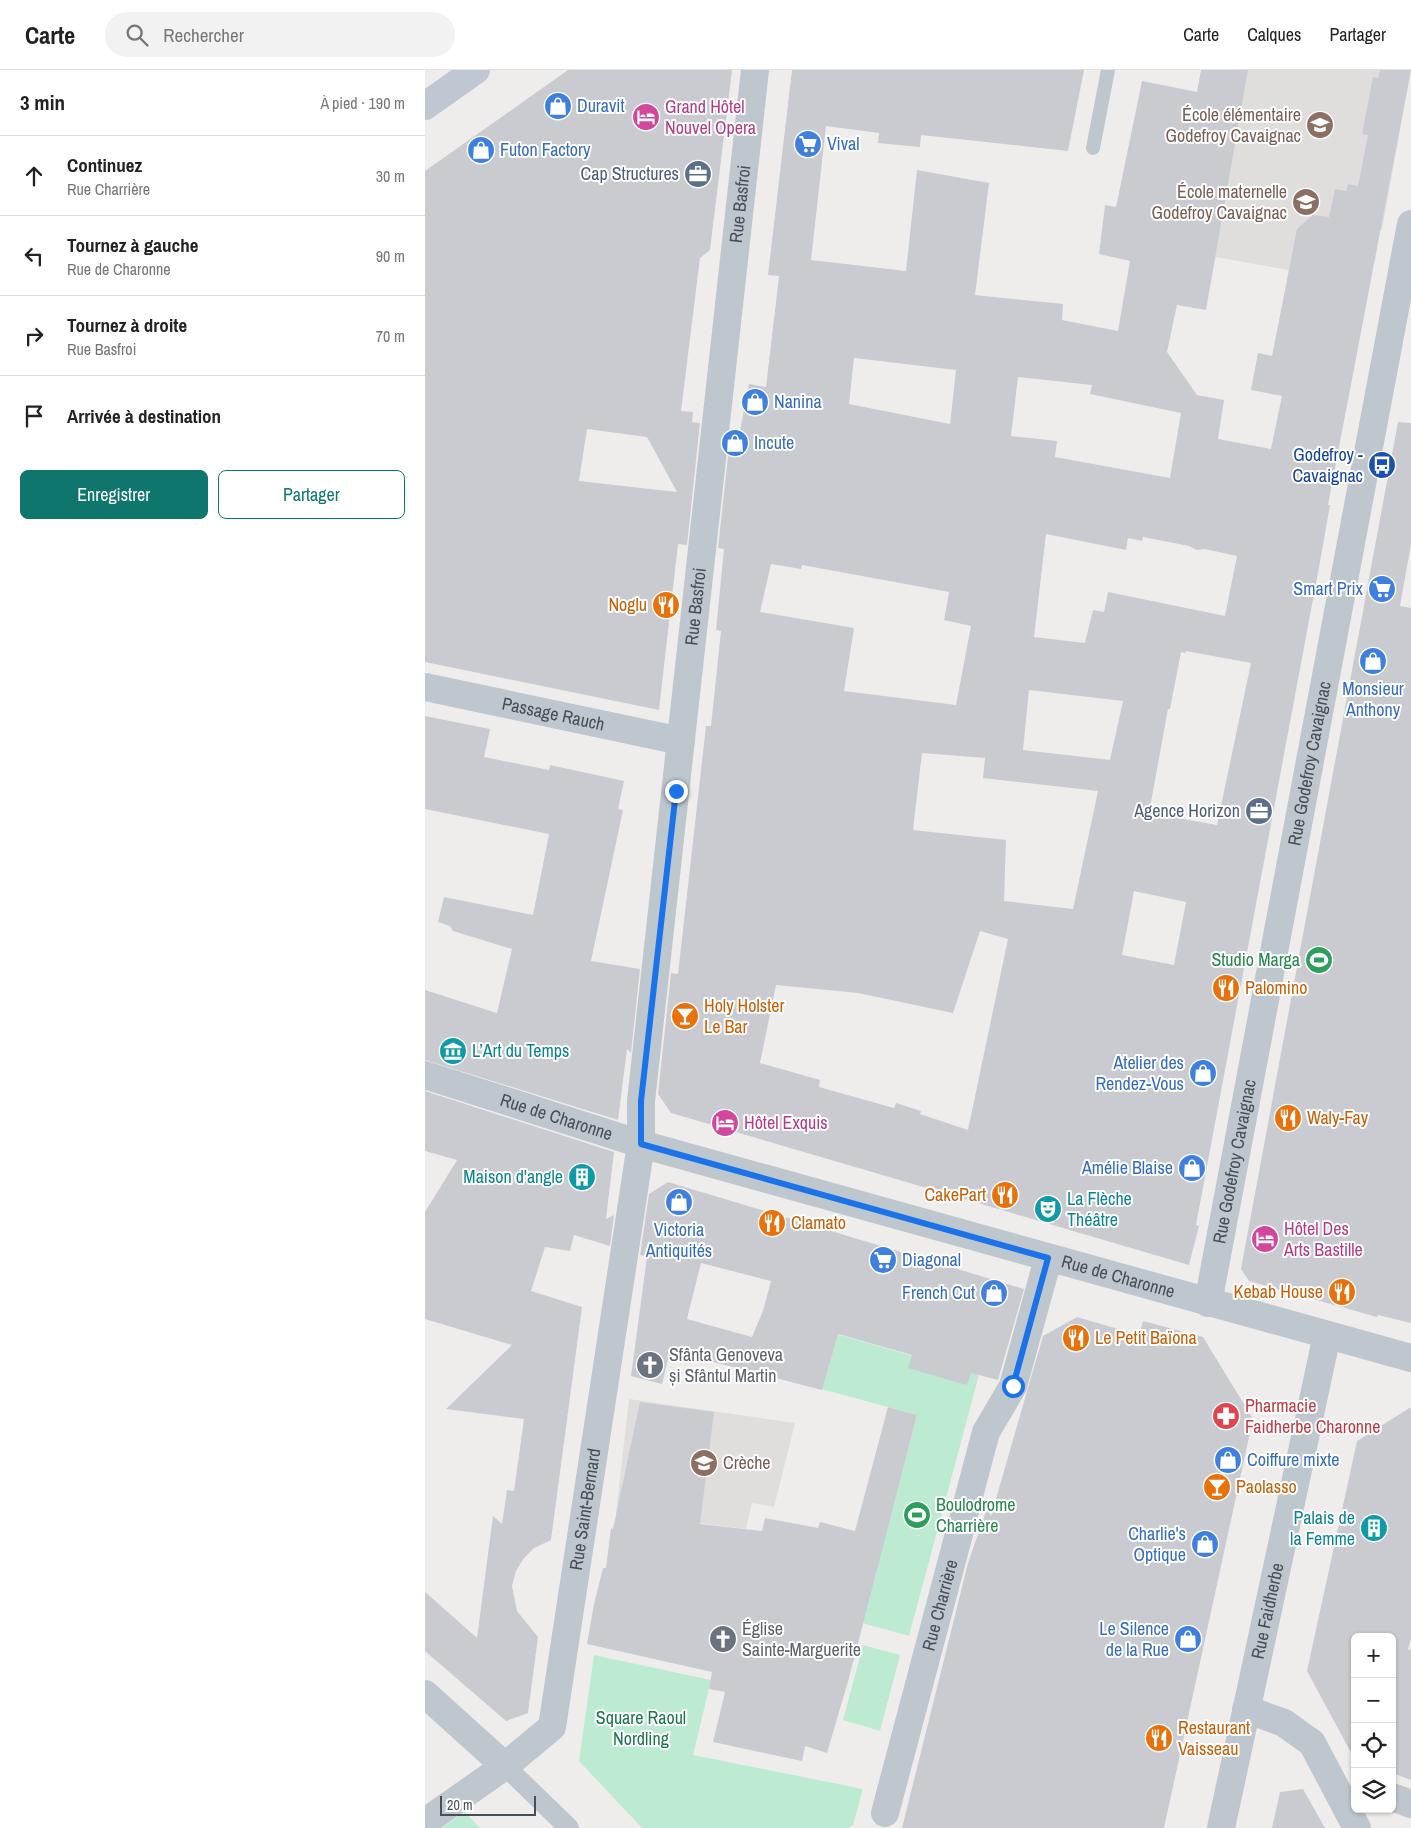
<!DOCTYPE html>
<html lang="fr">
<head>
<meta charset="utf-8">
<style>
	body { margin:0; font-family:"Archivo Narrow",sans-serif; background:#f2f2f2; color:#222 }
	.controls { position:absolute; right:15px; bottom:15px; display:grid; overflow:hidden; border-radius:8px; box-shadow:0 1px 4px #0004 }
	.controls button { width:45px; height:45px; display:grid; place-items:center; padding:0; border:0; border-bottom:1px solid #e0e0e0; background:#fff; color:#222; font:25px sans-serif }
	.scale { position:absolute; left:15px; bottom:12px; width:96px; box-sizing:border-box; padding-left:5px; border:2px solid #464f58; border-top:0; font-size:14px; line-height:18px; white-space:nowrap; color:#464f58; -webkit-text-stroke:4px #fff; paint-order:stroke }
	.stop { position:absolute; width:15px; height:15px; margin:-11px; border:4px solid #1a73e8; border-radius:50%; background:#fff }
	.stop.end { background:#1a73e8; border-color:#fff; box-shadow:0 1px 5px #0008 }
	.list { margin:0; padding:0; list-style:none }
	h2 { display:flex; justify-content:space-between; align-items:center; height:65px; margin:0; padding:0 20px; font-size:21px }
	h2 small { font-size:16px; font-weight:400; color:#767676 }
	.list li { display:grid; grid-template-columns:32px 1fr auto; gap:15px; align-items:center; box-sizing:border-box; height:80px; padding:0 20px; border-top:1px solid #e0e0e0 }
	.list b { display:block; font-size:19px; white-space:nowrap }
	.list p { margin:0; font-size:16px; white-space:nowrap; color:#767676 }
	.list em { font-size:16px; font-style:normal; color:#767676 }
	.actions { display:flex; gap:10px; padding:15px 20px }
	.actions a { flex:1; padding:11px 0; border:1px solid #0f766e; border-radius:8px; text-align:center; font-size:18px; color:#0f766e }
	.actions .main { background:#0f766e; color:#fff }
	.icon { flex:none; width:28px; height:28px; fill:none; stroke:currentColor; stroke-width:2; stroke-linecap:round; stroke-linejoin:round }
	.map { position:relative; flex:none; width:986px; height:1758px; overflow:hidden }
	header { display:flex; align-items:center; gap:30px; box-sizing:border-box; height:70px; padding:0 25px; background:#fff; border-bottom:1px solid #e0e0e0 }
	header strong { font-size:24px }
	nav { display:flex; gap:28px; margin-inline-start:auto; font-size:18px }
	.search { width:350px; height:45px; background:#f2f2f2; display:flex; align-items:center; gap:12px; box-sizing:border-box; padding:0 18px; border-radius:28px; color:#767676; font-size:19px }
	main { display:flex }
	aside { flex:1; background:#fff }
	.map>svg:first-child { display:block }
</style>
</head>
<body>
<header>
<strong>Carte</strong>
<div class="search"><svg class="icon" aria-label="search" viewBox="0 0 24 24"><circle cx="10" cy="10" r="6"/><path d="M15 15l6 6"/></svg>Rechercher</div>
<nav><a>Carte</a><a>Calques</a><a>Partager</a></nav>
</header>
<main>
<aside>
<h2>3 min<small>À pied · 190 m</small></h2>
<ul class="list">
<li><svg class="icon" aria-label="ahead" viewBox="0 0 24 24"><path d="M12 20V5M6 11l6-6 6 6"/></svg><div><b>Continuez</b><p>Rue Charrière</p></div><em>30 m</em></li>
<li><svg class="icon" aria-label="left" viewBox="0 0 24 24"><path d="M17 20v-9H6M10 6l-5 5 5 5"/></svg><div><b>Tournez à gauche</b><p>Rue de Charonne</p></div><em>90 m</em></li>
<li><svg class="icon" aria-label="right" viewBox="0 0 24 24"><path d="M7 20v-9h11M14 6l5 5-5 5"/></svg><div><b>Tournez à droite</b><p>Rue Basfroi</p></div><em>70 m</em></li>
<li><svg class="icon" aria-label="arrive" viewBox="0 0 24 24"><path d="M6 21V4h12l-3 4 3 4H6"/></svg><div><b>Arrivée à destination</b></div></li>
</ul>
<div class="actions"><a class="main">Enregistrer</a><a>Partager</a></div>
</aside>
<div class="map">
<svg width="986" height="1758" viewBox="0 0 986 1758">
	<rect width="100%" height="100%" fill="#efedec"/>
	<!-- education -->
	<path fill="#e0dedd" d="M823,0h163l-29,160h-3l-10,54 -154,-27z
		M204,1329l166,24 -21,84 -22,-4 -6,26 -130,-16z"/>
	<!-- green -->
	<path fill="#bdebd1" d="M404,1262l150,43 -70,261 -47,-13 55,-208 -103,-28z
		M438,1575l37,10 -20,76 -37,-11z
		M169,1585l117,25 -18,75 170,34 -10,36 -4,3h-207l-63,-67z
		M40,1742l15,16h-38z"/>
	<!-- building -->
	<path fill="#cacbd1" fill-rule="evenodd" d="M143,0h164l-22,180 -10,8 -19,153 12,1 -1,10 8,1 -13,122 -9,-1 -19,166 -234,-48v-491zM162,359l60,8 30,55 -98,-11z
		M367,0h292l-16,81 -147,-16 -1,12 -42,-4 1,-10 -53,-7 -15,134 95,11 11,-101 72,13 -14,112 88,9 -1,16 56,11 12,-70 -31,-7 6,-49 11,2 26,-126 55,11 4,-22h47l-42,240 -29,-5 -10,47 30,43 27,5 -6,39 53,10 11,-53 -31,-6 7,-37 14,3 25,-127 16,-14 16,2 6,-28 11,2 2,-7 10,2 10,-51 -6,-1 11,-57 5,1 2,-8h31l-83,435h2l-10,57 -124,663 3,1 -10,39 -518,-152 -13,-19 13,-121 7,1 28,-248h5l10,-95 -5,-1 8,-81 -6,-1 13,-119 9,2 9,-47 17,3 13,-111 -11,-1zM429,288l102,12 -6,54 -101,-20zM593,307l74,8 -2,9 91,19 -11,65 -115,-21 2,-16 -46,-5zM621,464l80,16 2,-12 14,3 1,-4 46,9 8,4 8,-1 32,7 -12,60 -117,-24 -4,20 -11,-2 -8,33 -51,-6zM346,494l30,5 1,-4 147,27 -5,28 27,6 -15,79 -112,-14 10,-63 -94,-16zM761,581l65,12 -34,162 -68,-12 19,-104h2l11,-57 4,1zM604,620l94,11 -13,59 -87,-10zM497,683l63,5 -2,20 115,13 -25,118 -69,-8 2,-61 -93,-10zM709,821l52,11 -12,63 -52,-10zM555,861l28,8 -40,191 -48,-16 1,-3 -25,-8 -2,5 -75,-21 1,-7 -60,-17 16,-78 82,8 95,20z
		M973,352l13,1v121l-11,62 11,2v715l-33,-8 -1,2 -128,-36 -8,-12z
		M0,646l65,13 -6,28 65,13 1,-5 74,16 -6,28 5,1 -32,151 49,8 -9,84 -4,-4 -9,71 -193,-60v-70l72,23 15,-64 -59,-18 -3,-5 -12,-4 6,-25 89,18 16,-81 -124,-25z
		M0,1021l189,61 -8,67 8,-4 -4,31 -36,-11 -4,16 -25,-4 -14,44 51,16 -31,233 -17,8 -10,10 -8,13 -4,15 5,25 21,26 -10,76 -22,8 -81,-70v-59l52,46 16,-122 9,8 5,-34 7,1 10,-72 -78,-10 66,-64 -87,-26v-107l32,-52 -32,-9z
		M243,1112l356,107 -26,91 -27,-7 -3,10 -2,2 -58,-17 4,-13 -74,-21 -16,56 -152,-39 -8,33 -31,-8 16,-119 -7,-2 9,-61zM276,1193l70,18 -8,30 -11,26 -65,-18z
		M652,1247l62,18 4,-14 60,16 50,82 -89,409h-262l66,-265 19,-55 4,8 52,-180z
		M215,1332l74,10 -14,112 62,7 3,-13 53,10 2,-6 35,9 33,-124 29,8 -68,263 -22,75 -22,-7 -3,15 -89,-19 12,-50 -16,-3 3,-17 -125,-28 7,-40 9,-36h3l5,-40 2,1z
		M986,1337v232l-3,10 3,1v130l-19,-7v-136h-37v123l-48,-89 50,-230z
		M878,1719l22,39h-53l8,-36z"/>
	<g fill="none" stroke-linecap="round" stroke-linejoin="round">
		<!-- service -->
		<path stroke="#bec6ce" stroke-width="14" d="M668,78l15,-78"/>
		<!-- pedestrian -->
		<path stroke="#bec6ce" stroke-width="20" d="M80,1696l64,62"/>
		<!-- minor -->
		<g stroke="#bec6ce" stroke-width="28">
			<path id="s1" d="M0,617l256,54"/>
			<path id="s2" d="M783,1233l203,-1079"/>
			<path d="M0,1624l80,72"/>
			<path d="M821,1639l38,14 28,20 45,85"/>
			<path d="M967,1727l19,7"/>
			<path id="s3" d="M460,1743l101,-381 27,-46 35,-127"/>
			<path id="s4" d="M0,1752l80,-56 47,-39 89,-583v-43l114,-1031"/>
		</g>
		<!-- tertiary -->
		<g stroke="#bec6ce" stroke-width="28">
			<path id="s5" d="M0,1005l216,69 770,214"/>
			<path id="s6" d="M796,1758l106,-493"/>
		</g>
		<!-- secondary -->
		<path stroke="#bec7d2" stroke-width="28" d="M0,36l51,-36"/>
	</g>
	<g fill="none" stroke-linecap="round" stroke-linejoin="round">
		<!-- route -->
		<path stroke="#1a73e8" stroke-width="6" d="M251,721l-35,310v43l407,114 -35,128"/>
	</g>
	<!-- icons -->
	<defs>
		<g id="shop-disc" transform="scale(1.4375)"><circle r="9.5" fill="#3f7fe0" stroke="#fff"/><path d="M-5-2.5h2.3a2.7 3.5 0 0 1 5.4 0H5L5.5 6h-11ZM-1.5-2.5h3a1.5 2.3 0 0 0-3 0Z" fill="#fff"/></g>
		<g id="hotel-disc" transform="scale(1.4375)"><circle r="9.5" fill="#d1479c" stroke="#fff"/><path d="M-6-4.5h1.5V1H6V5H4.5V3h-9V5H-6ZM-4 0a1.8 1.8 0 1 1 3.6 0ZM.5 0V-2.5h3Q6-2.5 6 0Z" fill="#fff"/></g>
		<g id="school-disc" transform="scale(1.4375)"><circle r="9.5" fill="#8d6e63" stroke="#fff"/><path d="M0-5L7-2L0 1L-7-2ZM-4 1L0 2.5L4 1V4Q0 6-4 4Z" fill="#fff"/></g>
		<g id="supermarket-disc" transform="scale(1.4375)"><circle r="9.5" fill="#3f7fe0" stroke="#fff"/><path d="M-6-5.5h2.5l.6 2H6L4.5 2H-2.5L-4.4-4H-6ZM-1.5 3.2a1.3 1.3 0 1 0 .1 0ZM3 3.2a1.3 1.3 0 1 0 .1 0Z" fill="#fff"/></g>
		<g id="office-disc" transform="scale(1.4375)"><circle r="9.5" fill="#5c6f8a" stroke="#fff"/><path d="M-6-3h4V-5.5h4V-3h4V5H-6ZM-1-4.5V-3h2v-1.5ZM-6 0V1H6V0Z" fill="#fff"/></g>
		<g id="bus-disc" transform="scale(1.4375)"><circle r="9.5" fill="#1a4fb4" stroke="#fff"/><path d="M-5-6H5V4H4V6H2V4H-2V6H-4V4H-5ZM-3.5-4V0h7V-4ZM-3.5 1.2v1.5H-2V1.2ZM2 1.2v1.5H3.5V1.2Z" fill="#fff"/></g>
		<g id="restaurant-disc" transform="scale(1.4375)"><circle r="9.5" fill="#e8710a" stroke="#fff"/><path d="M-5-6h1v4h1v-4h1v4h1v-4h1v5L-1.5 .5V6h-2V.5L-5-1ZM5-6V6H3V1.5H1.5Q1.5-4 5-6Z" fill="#fff"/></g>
		<g id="stadium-disc" transform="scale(1.4375)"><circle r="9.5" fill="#2e9e5b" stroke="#fff"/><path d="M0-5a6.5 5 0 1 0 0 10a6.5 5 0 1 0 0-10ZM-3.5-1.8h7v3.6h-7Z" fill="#fff"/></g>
		<g id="bar-disc" transform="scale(1.4375)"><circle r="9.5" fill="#e8710a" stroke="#fff"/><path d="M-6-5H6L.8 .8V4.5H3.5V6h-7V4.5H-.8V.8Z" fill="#fff"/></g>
		<g id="museum-disc" transform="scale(1.4375)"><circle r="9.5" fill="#0f9aa8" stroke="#fff"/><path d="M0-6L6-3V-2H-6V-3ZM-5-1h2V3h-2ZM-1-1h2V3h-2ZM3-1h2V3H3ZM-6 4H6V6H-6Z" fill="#fff"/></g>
		<g id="building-disc" transform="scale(1.4375)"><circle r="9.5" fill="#0f9aa8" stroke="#fff"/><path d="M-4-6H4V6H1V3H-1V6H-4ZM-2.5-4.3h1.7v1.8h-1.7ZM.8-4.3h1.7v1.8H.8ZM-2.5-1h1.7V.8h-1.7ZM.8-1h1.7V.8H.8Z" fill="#fff"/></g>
		<g id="theatre-disc" transform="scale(1.4375)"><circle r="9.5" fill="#0f9aa8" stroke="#fff"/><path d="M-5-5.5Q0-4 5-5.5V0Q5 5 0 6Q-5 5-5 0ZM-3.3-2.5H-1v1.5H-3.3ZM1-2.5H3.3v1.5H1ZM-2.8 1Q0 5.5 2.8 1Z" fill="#fff"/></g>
		<g id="church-disc" transform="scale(1.4375)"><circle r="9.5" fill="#6b7280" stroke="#fff"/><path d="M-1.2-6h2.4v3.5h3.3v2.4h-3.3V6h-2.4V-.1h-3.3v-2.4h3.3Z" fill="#fff"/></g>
		<g id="pharmacy-disc" transform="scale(1.4375)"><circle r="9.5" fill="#e0444e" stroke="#fff"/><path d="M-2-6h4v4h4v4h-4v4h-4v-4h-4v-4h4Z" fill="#fff"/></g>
	</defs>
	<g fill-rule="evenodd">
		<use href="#shop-disc" x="133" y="36"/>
		<use href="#hotel-disc" x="221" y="47"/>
		<use href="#school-disc" x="895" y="55"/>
		<use href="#supermarket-disc" x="383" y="74"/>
		<use href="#shop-disc" x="56" y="80"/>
		<use href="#office-disc" x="273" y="104"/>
		<use href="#school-disc" x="881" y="132"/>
		<use href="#shop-disc" x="330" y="332"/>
		<use href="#shop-disc" x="310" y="373"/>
		<use href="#bus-disc" x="957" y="395"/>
		<use href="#supermarket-disc" x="957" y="519"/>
		<use href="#restaurant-disc" x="241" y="535"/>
		<use href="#shop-disc" x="948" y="591"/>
		<use href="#office-disc" x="834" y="741"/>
		<use href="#stadium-disc" x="894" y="890"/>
		<use href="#restaurant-disc" x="801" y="918"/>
		<use href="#bar-disc" x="260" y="946"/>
		<use href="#museum-disc" x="28" y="981"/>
		<use href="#shop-disc" x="778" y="1003"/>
		<use href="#restaurant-disc" x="863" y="1048"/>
		<use href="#hotel-disc" x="300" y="1053"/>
		<use href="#shop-disc" x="767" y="1098"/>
		<use href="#building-disc" x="157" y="1107"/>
		<use href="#restaurant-disc" x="580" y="1125"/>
		<use href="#shop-disc" x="254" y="1132"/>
		<use href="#theatre-disc" x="623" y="1139"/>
		<use href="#restaurant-disc" x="347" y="1153"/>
		<use href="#hotel-disc" x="840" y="1169"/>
		<use href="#supermarket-disc" x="458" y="1190"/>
		<use href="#restaurant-disc" x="917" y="1222"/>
		<use href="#shop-disc" x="569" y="1223"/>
		<use href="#restaurant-disc" x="651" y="1268"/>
		<use href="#church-disc" x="225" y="1295"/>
		<use href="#pharmacy-disc" x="801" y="1346"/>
		<use href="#shop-disc" x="803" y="1390"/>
		<use href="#school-disc" x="279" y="1393"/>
		<use href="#bar-disc" x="792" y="1417"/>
		<use href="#stadium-disc" x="492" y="1445"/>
		<use href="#building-disc" x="949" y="1458"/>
		<use href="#shop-disc" x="780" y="1474"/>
		<use href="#church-disc" x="298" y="1569"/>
		<use href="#shop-disc" x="763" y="1569"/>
		<use href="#restaurant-disc" x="734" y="1668"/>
	</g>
	<g text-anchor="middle" stroke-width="4" stroke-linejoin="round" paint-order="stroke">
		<!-- shop labels -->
		<g font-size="18" fill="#366cbe" stroke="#fff" text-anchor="start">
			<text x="152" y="42">Duravit</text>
			<text x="402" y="80">Vival</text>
			<text x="75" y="86">Futon Factory</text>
			<text x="349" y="338">Nanina</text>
			<text x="329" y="379">Incute</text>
			<text x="938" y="525" text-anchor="end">Smart Prix</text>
			<text x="948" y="625" text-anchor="middle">Monsieur<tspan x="948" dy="21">Anthony</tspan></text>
			<text x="759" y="999" text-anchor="end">Atelier des<tspan x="759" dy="21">Rendez-Vous</tspan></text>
			<text x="748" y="1104" text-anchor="end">Amélie Blaise</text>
			<text x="254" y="1166" text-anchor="middle">Victoria<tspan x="254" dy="21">Antiquités</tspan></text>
			<text x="477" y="1196">Diagonal</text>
			<text x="550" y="1229" text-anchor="end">French Cut</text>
			<text x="822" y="1396">Coiffure mixte</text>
			<text x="761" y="1470" text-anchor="end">Charlie's<tspan x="761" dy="21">Optique</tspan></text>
			<text x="744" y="1565" text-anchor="end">Le Silence<tspan x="744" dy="21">de la Rue</tspan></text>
		</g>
		<!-- hotel labels -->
		<g font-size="18" fill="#b23c85" stroke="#fff" text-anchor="start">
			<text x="240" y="43">Grand Hôtel<tspan x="240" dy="21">Nouvel Opera</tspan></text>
			<text x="319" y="1059">Hôtel Exquis</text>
			<text x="859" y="1165">Hôtel Des<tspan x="859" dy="21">Arts Bastille</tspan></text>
		</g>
		<!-- education labels -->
		<g font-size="18" fill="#785e54" stroke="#fff" text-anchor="end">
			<text x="876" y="51">École élémentaire<tspan x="876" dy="21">Godefroy Cavaignac</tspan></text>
			<text x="862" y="128">École maternelle<tspan x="862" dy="21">Godefroy Cavaignac</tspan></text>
			<text x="298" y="1399" text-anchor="start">Crèche</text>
		</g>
		<!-- service labels -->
		<g font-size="18" fill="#4e5e75" stroke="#fff" text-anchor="end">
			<text x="254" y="110">Cap Structures</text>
			<text x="815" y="747">Agence Horizon</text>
		</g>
		<!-- street labels -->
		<g font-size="18" fill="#464f58" stroke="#fff">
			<text dy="6" stroke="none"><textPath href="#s4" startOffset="1694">Rue Basfroi</textPath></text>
			<text dy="6" stroke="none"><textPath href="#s4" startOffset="1289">Rue Basfroi</textPath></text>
			<text dy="6" stroke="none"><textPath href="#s1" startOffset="131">Passage Rauch</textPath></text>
			<text dy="6" stroke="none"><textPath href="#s2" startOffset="549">Rue Godefroy Cavaignac</textPath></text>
			<text dy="6" stroke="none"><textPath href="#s5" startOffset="138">Rue de Charonne</textPath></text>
			<text dy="6" stroke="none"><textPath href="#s2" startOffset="144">Rue Godefroy Cavaignac</textPath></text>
			<text dy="6" stroke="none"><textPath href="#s5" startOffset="722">Rue de Charonne</textPath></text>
			<text dy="6" stroke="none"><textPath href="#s4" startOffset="379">Rue Saint-Bernard</textPath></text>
			<text dy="6" stroke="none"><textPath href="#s3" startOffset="215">Rue Charrière</textPath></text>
			<text dy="6" stroke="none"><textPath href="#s6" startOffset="222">Rue Faidherbe</textPath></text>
		</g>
		<!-- transit labels -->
		<g font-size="18" fill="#164399" stroke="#fff" text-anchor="end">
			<text x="938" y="391">Godefroy -<tspan x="938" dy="21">Cavaignac</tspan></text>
		</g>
		<!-- food labels -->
		<g font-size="18" fill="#c56008" stroke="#fff" text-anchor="start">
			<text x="222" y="541" text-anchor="end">Noglu</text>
			<text x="820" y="924">Palomino</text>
			<text x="279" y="942">Holy Holster<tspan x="279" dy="21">Le Bar</tspan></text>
			<text x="882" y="1054">Waly-Fay</text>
			<text x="561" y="1131" text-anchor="end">CakePart</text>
			<text x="366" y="1159">Clamato</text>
			<text x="898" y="1228" text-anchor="end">Kebab House</text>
			<text x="670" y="1274">Le Petit Baïona</text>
			<text x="811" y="1423">Paolasso</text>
			<text x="753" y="1664">Restaurant<tspan x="753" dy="21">Vaisseau</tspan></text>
		</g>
		<!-- leisure labels -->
		<g font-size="18" fill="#27864d" stroke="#fff" text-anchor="end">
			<text x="875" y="896">Studio Marga</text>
			<text x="511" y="1441" text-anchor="start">Boulodrome<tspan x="511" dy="21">Charrière</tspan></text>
		</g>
		<!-- culture labels -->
		<g font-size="18" fill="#0d838f" stroke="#fff" text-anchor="start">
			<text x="47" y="987">L’Art du Temps</text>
			<text x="138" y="1113" text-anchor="end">Maison d'angle</text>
			<text x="642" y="1135">La Flèche<tspan x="642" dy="21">Théâtre</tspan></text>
			<text x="930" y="1454" text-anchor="end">Palais de<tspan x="930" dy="21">la Femme</tspan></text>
		</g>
		<!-- worship labels -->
		<g font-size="18" fill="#5b616d" stroke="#fff" text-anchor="start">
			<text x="244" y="1291">Sfânta Genoveva<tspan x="244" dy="21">și Sfântul Martin</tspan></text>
			<text x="317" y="1565">Église<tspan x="317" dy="21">Sainte-Marguerite</tspan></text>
		</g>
		<!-- health labels -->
		<g font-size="18" fill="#be3a42" stroke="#fff" text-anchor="start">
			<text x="820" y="1342">Pharmacie<tspan x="820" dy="21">Faidherbe Charonne</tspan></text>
		</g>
		<!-- park labels -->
		<g font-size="18" fill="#1d744d" stroke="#fff">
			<text x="216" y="1654">Square Raoul<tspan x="216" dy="21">Nordling</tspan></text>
		</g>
	</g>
</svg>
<div class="controls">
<button>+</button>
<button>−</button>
<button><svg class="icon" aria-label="locate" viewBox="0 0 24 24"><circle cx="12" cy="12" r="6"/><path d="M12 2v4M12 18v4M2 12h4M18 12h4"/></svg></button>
<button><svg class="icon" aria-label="layers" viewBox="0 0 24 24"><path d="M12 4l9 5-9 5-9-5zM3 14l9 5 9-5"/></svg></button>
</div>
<div class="scale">20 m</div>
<div class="stop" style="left:588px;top:1316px"></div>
<div class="stop end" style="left:251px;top:721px"></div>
</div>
</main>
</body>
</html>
